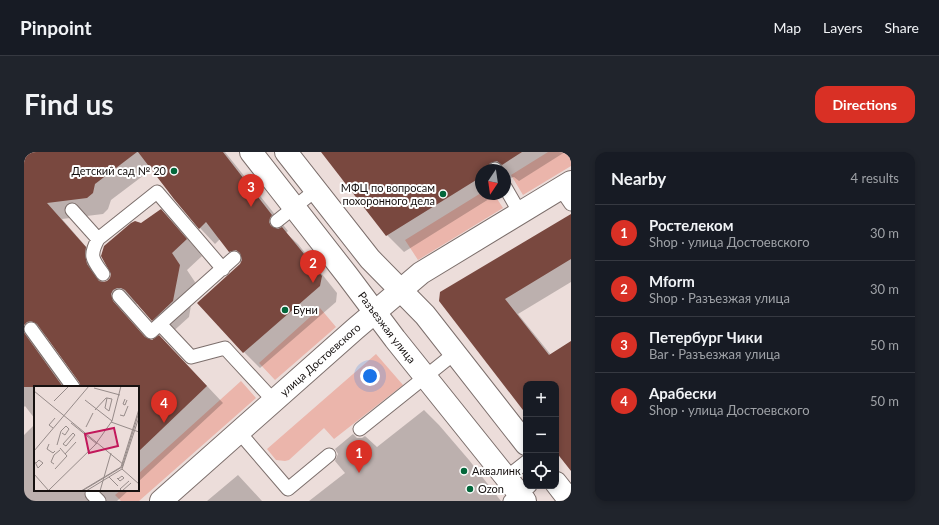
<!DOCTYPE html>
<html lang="en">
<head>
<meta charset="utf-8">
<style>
	body { margin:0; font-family:Lato,sans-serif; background:#20242c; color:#f1f3f6 }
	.controls { position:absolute; right:12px; bottom:12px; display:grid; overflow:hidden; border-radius:8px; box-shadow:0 2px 6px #0003 }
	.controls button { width:36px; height:36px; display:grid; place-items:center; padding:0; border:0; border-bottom:1px solid #363941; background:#171b24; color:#f1f3f6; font:20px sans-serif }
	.compass { position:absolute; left:451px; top:12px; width:36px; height:36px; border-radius:50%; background:#171b24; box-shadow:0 2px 6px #0003; rotate:193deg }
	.you { position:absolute; left:346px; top:224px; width:14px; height:14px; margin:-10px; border:3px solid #fff; border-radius:50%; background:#1a73e8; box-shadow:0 0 0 6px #1a73e833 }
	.badge { display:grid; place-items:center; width:26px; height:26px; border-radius:50%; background:#d93025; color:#fff; font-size:13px; font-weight:700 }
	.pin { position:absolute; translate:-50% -33px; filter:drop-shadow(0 1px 2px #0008) }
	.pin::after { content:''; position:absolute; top:21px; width:14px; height:12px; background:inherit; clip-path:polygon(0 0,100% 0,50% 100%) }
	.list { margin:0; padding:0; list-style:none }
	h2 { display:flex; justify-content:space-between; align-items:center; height:52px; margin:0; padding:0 16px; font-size:17px }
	h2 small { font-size:13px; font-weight:400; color:#9ea1a6 }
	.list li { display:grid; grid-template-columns:26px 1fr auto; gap:12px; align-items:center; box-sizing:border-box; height:56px; padding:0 16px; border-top:1px solid #363941 }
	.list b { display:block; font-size:15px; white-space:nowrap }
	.list p { margin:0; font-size:13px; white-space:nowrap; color:#9ea1a6 }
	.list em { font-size:13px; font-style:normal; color:#9ea1a6 }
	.icon { flex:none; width:22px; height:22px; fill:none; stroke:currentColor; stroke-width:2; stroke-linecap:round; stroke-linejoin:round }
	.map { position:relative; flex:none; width:547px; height:349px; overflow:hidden; border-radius:12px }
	header { display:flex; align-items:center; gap:24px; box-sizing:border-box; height:56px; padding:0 20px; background:#171b24; border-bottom:1px solid #363941 }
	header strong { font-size:19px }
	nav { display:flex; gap:22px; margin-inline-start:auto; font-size:14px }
	.intro { display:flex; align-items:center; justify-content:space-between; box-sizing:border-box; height:96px; padding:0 24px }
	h1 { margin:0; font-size:28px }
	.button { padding:10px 18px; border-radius:12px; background:#d93025; color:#fff; font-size:14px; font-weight:700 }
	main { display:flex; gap:24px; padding:0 24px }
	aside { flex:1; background:#171b24; border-radius:12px; box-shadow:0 2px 6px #0003 }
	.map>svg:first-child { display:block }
</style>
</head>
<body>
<header>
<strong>Pinpoint</strong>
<nav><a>Map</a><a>Layers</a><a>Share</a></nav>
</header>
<div class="intro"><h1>Find us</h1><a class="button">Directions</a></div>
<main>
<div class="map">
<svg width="547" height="349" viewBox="0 0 547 349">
	<rect width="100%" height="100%" fill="#ecddda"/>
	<!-- green -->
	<path fill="#ebb5ab" d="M524,0h23v14l-48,29 -12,-20z
		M457,41l13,1 9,14 -85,52 -13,-20z
		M296,156l16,19 -61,53 -16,-17z
		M352,202l27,31 -69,54 -10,-11 -35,32 -4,1 -9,-1 -9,-11z
		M217,229l15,17 -117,103h-18l-6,-6 6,-5h17v-16z"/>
	<!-- shadow -->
	<path fill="#0003" d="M20,0h181l63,79 -2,2 12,11 39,49 -1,9 -76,66 -16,-16 -3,-89 -21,-24 -5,5 -15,-16 -48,-59 -41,31 -3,9 -5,5 -41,5 39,45v11l3,8 5,-2 32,-57 20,-14 16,16 25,30 -15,14 8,12 -6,35 -21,19 -30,-32h-4l-7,6v5l21,24 27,13 48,51 -85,79v-95h-56l-2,-5 -33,-46 -5,3 24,48h-31v32l-10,-13 -1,1v-230z
		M298,0h243l-46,29 -5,-4 -8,2 -1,2v-11h-24v24h16l-93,58 -17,-17z
		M547,67v63l-53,32 33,41 20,-13v128l-15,-20v-66h-30v28l-86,-111z
		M400,258l15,15 30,35 32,41h-192l36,-28 -10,-12 3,-7 -3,-5 18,-15 4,4h5l3,-2 12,11z
		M11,272v66h94l-12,11h-93v-66z
		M214,323l24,26h-55z"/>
	<!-- building -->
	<path fill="#79483f" d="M0,0h113l-42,32 -2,9 -6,5 -40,5 39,44 -1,7 2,10 12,17 4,1 4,-1 3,-3 1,-4 -10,-18 3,-10 27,-23 4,-2 6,2 20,-14 26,30 -15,14 8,12 -7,36 -21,20 -27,-31 -4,-2h-4l-4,2 -2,4 2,7 32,36 7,3 7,-5 48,51 -69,66v-65h-57l-2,-5 -42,-58 -6,-3 -4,1 -3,3z
		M114,0h85l49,63 -2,3 -1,4 2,4 7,3 4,-2 40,49 -2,10 -77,67 -46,-50 43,-39 2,-4 -2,-7 -4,-3 -7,2 -23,-30 -7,7 -25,-30z
		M297,0h201l-20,13 -5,-4 -7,2 -3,7h-6v7l-95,59z
		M547,62v45l-66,40 44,56 22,-14v130l-15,-19v-68h-30v30l-87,-113 1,-9z
		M0,180l1,2 38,53h-39z"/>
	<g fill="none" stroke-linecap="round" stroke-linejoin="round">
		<!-- lane casing -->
		<g stroke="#7c6f6c" stroke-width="15">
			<path id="lane" d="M471,17l1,1
				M481,35l15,26
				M536,36l11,16
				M48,58l26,29
				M253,69l39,-31
				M79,122c-11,-15 -14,-18 -5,-35l59,-47 66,77
				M95,144l32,36 83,-74
				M136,172l31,33 34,-9 49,53
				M7,177l42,58
				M336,277l95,-76
				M215,280l49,57 41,-34
				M482,326l20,-16
				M68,342l7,7
				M486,349l20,-15"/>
		</g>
		<!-- street casing -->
		<g stroke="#7c6f6c" stroke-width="24">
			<g id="street">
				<path id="s1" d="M137,349l194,-172 66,-56 150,-91"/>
			</g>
		</g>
		<!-- secondary casing -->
		<g stroke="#7c6f6c" stroke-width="24">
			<g id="secondary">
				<path id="s2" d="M227,0l96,123 48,64 130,162"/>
				<path d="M262,0l84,107 55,56 101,129"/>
				<path d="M532,331l14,18"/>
			</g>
		</g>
		<!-- lane -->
		<use href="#lane" stroke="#fff" stroke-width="13"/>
		<!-- street -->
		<use href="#street" stroke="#fff" stroke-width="22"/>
		<!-- secondary -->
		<use href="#secondary" stroke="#fff" stroke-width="22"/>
	</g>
	<!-- markers -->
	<g fill="#03673b" stroke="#fff" stroke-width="1.5">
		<circle cx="150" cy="19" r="4"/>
		<circle cx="419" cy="42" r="4"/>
		<circle cx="261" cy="158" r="4"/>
		<circle cx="440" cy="319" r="4"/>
		<circle cx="446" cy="337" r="4"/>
	</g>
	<g text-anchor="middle" stroke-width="4" stroke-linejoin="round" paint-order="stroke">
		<!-- poi labels -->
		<g font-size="11" fill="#161110" stroke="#fff" text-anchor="start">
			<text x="142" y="23" text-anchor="end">Детский сад № 20</text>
			<text x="411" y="40" text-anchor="end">МФЦ по вопросам<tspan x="411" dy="13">похоронного дела</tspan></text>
			<text x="269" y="162">Буни</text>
			<text x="448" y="323">Аквалинк</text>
			<text x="454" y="341">Ozon</text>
		</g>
		<!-- street labels -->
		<g font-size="11" fill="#161110" stroke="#fff">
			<text dy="4" stroke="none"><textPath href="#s2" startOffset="222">Разъезжая улица</textPath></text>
			<text dy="4" stroke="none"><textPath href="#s1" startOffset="213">улица Достоевского</textPath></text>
		</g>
	</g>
	<!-- overview -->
	<g transform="translate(10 234)">
		<rect width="105" height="105" fill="#ecddda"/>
		<path fill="none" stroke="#968b89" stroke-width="1" d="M60,2l26,7M0,5l90,74M91,13l-2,5 2,1 2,-5M51,14l27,21M20,15l15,-15M61,24l11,-12h1l5,1 -3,12 -4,-3 2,-10M86,29l4,1 4,-10M77,36l28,10M37,37l26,21M52,41l7,-14M19,42l-4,-3 6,-7M15,58l-2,5 6,4 2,-2M29,58l3,2 9,-11 -2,-2M29,58l10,-11M23,59l4,-14 5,-5 3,3 -4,6 -3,-2M0,65l55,-65M31,68l11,-12M1,76l3,6 5,-5 -4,-3 -3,3M20,78l-3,-2 3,-7 6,-5M21,83l12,-13 -7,-8M88,83l17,15M0,88l15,17M75,91l9,9M83,92l3,3 4,-3 -2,-2 -4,3M15,104l46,-45 17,-24 9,-35M47,105l40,-24 18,-58M48,105l40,-24 17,-55M52,105l36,-22 17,-52M66,105l11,-38M88,105l-2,-2 9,-8M88,105l9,-8"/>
		<path fill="#c2185b" fill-opacity="0.15" stroke="#c2185b" stroke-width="2" d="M80,42l4,18 -29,7 -4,-19z"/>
		<rect width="105" height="105" fill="none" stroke="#161110" stroke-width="2"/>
	</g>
</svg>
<div class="controls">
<button>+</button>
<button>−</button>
<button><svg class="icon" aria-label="locate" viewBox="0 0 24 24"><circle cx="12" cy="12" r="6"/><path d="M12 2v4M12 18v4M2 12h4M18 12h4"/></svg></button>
</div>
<svg class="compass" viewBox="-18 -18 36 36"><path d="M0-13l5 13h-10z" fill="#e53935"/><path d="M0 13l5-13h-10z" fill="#9ea1a6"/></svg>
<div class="you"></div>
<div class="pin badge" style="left:335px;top:321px">1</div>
<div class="pin badge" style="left:289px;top:131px">2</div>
<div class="pin badge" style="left:227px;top:55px">3</div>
<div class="pin badge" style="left:140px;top:271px">4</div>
</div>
<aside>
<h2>Nearby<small>4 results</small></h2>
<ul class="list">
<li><span class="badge">1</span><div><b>Ростелеком</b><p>Shop · улица Достоевского</p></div><em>30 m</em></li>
<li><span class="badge">2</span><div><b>Mform</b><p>Shop · Разъезжая улица</p></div><em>30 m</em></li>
<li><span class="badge">3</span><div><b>Петербург Чики</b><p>Bar · Разъезжая улица</p></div><em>50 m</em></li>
<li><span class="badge">4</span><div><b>Арабески</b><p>Shop · улица Достоевского</p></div><em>50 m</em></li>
</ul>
</aside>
</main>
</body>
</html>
